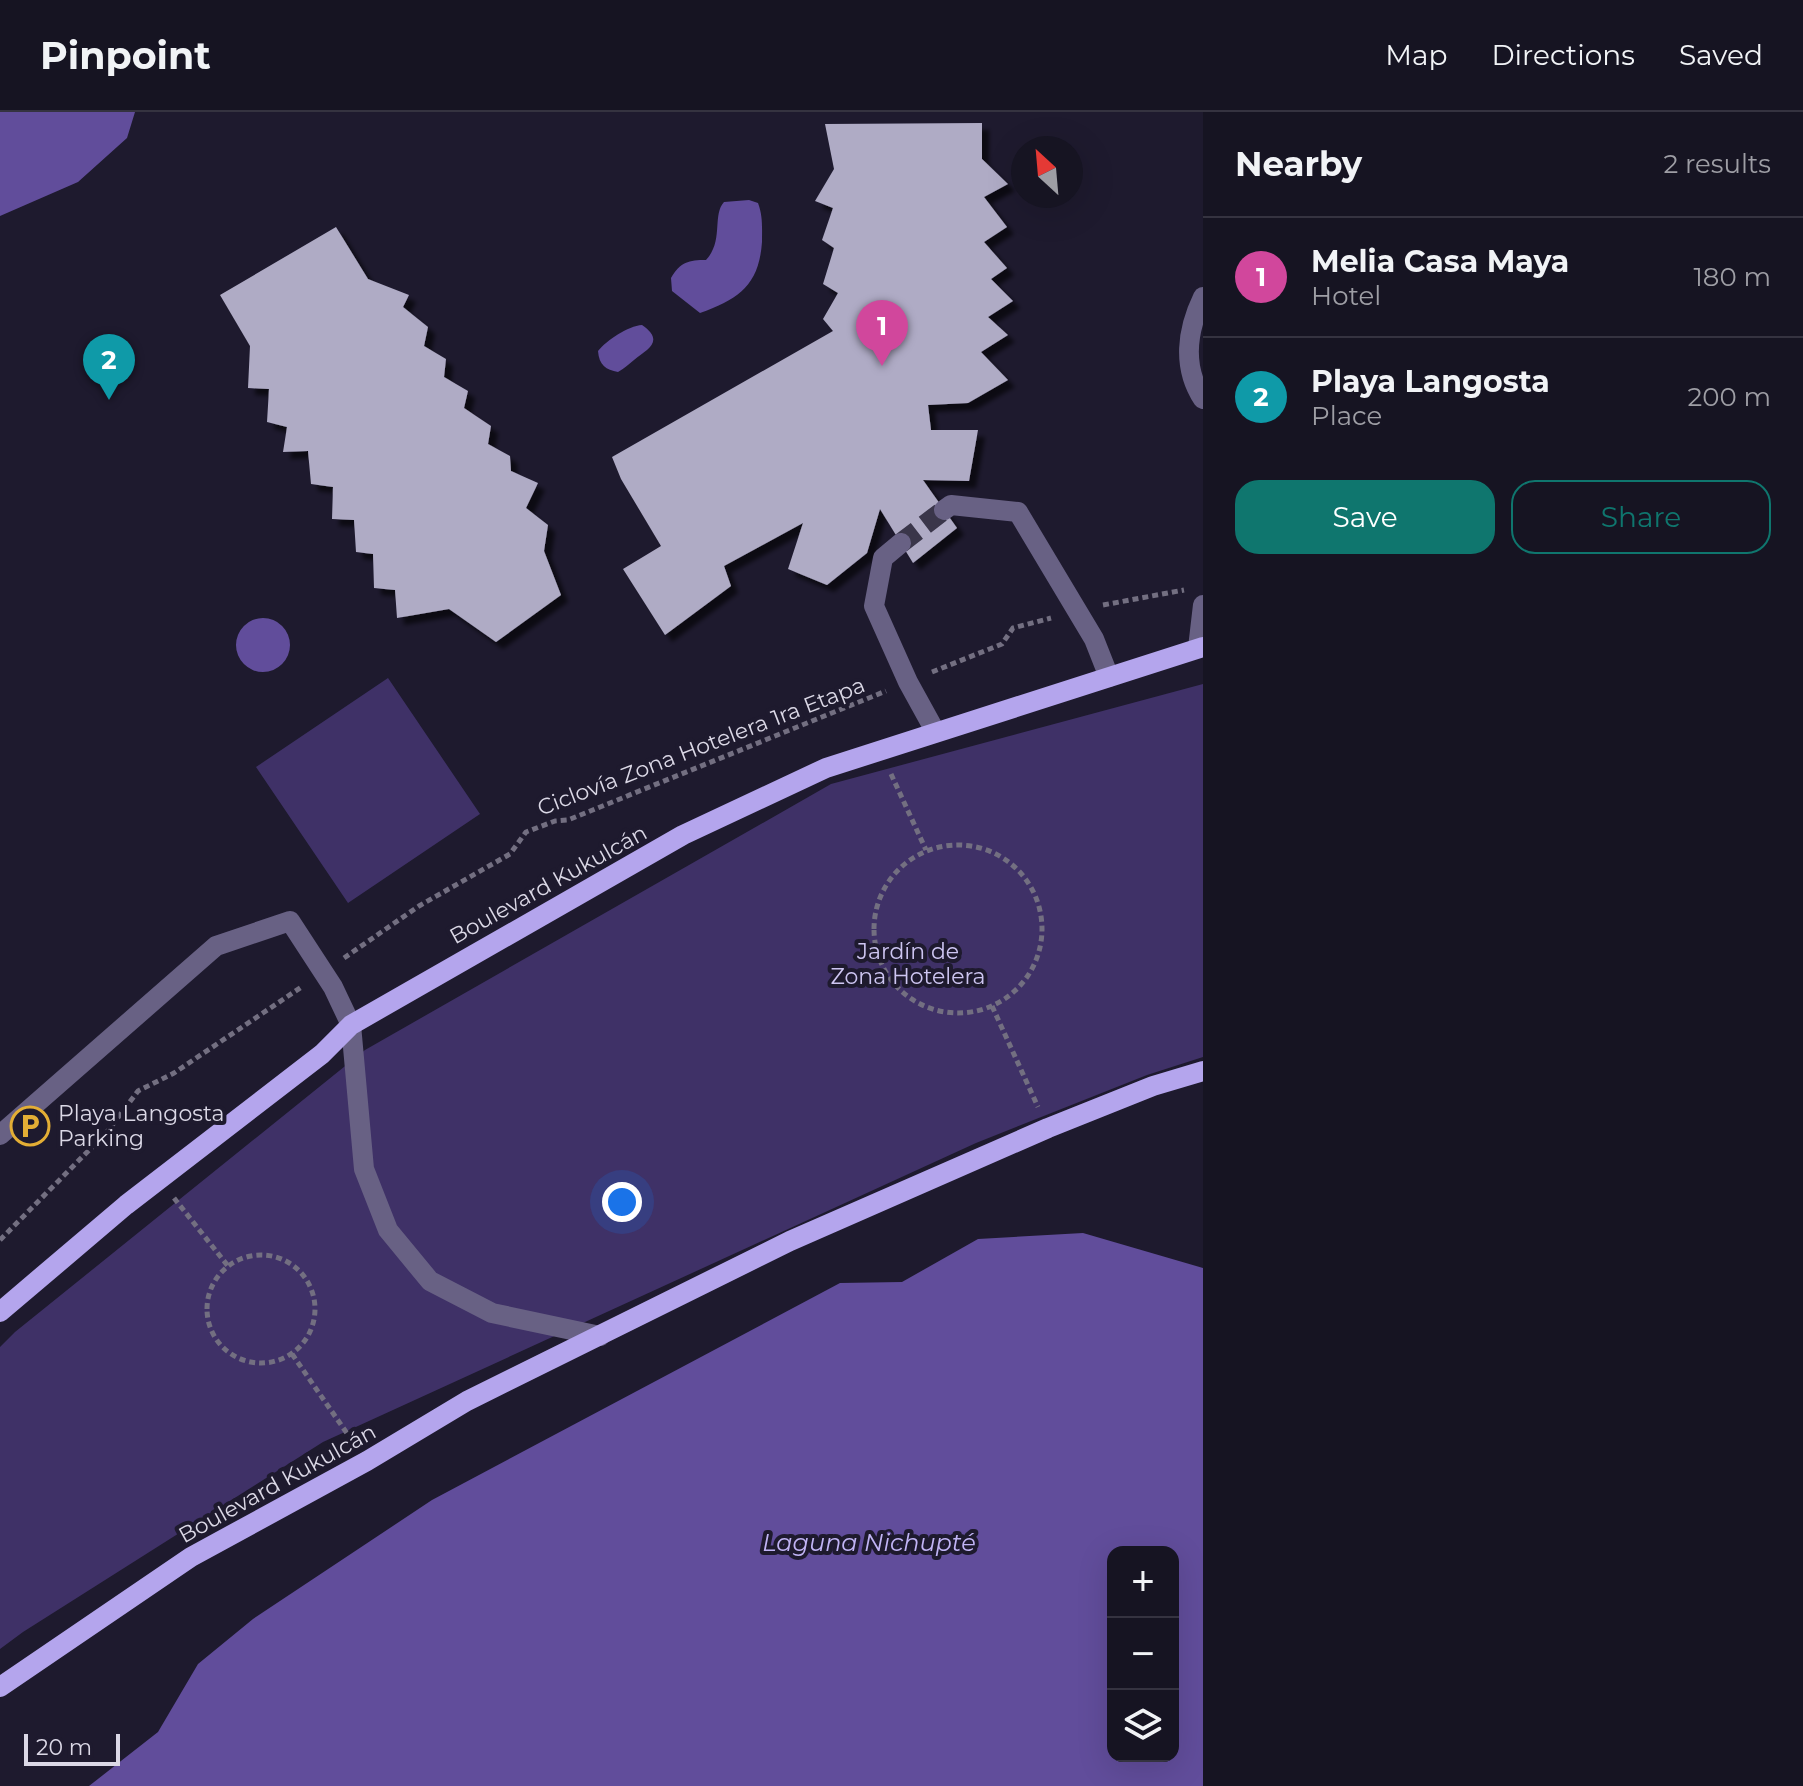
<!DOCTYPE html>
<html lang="en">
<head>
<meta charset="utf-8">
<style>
	body { margin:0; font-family:Montserrat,sans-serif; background:#1f1d2a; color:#f1f3f6 }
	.controls { position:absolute; right:24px; bottom:24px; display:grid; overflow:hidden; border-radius:16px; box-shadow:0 8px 32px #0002 }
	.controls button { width:72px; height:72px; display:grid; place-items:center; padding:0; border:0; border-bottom:2px solid #353340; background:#161422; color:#f1f3f6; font:40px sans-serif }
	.compass { position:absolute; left:1011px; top:24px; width:72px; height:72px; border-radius:50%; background:#161422; box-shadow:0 8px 32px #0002; rotate:334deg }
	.scale { position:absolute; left:24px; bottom:20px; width:96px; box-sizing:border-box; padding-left:8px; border:4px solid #dbd8e6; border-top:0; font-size:22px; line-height:28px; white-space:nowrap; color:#dbd8e6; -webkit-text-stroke:6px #1e1a2e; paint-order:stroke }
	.you { position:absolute; left:622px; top:1090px; width:28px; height:28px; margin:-20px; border:6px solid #fff; border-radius:50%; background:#1a73e8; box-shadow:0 0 0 12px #1a73e833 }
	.badge { display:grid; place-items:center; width:52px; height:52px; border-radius:50%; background:#0f766e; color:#fff; font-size:26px; font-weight:700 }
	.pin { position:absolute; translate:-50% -66px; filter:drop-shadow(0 2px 4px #0008) }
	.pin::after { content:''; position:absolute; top:42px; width:28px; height:24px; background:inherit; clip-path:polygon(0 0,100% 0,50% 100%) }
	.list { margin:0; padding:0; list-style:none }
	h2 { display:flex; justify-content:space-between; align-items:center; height:104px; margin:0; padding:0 32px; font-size:34px }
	h2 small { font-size:26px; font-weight:400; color:#9e9ea5 }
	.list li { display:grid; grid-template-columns:52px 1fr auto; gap:24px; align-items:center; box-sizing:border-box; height:120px; padding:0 32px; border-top:2px solid #353340 }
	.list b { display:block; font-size:30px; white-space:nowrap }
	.list p { margin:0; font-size:26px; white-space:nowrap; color:#9e9ea5 }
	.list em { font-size:26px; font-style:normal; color:#9e9ea5 }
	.actions { display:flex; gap:16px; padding:24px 32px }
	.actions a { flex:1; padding:18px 0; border:2px solid #0f766e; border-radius:24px; text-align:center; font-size:28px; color:#0f766e }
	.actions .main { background:#0f766e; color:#fff }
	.icon { flex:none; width:44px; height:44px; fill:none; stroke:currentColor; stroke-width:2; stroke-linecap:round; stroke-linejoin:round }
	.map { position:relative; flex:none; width:1203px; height:1674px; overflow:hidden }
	header { display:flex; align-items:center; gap:48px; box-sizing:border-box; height:112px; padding:0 40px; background:#161422; border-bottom:2px solid #353340 }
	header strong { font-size:38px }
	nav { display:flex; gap:44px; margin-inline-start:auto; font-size:28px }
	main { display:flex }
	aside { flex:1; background:#161422 }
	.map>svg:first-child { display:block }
</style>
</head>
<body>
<header>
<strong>Pinpoint</strong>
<nav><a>Map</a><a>Directions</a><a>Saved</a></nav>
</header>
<main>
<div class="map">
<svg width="1203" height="1674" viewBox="0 0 1203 1674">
	<defs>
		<filter id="shadow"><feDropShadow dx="7" dy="7" stdDeviation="2" flood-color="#0009"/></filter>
	</defs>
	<rect width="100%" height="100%" fill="#1e1a2e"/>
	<!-- green -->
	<path fill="#3f3167" d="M388,566l92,136 -132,89 -92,-136z
		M1203,572v373l-56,18 -171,68 -653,299 -300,190 -23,17v-302l15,-15 350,-282 466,-266z"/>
	<!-- water -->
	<path fill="#614d9b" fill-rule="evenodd" d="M0,0h135l-8,26 -49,44 -78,34z
		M749,88l9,3c5,13 4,25 4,39 -3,43 -23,57 -62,71l-28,-22 -1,-13c9,-16 18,-18 35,-18 18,-19 6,-45 18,-58z
		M642,213c23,16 6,24 -8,35 -5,4 -9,8 -16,12 -12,-2 -19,-7 -20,-21 9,-11 30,-25 44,-26z
		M236 533a27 27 0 1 1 54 0a27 27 0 1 1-54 0Z
		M1083,1121l120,35v518h-1114l69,-54 40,-68 55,-45 179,-119 408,-217 62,-1 76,-43zM1113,1440h60v204h-60z"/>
	<!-- building -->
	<path fill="#afabc5" filter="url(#shadow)" d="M982,11v36l26,25 -24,13 23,30 -23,15 23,26 -16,11 22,22 -25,16 20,18 -27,17 27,28 -40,23 -40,2 3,25h47l-9,51 -46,-1 34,48 -44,35 -33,-54 -13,44 -40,32 -39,-16 15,-46 -79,43 7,20 -66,49 -42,-66 38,-23 -40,-67 -9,-22 221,-126 -10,-12 15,-26 -15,-9 11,-36 -12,-8 11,-32 -18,-7 19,-32 -9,-45z
		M336,115l32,52 41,16 -6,12 25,20 -4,19 22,13 -2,18 24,14 -4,17 27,18 -3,18 22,12 1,15 27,12 -12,25 22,17 -4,26 17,44 -65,47 -47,-33 -52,9 -2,-28 -21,-2 -1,-34 -17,-2 -2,-32 -22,-1 1,-32 -22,-3 -3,-33 -25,1 4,-25 -20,-5 2,-33 -21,-1 2,-42 -30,-51z"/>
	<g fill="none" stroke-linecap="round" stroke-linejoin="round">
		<!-- minor-tunnel -->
		<path stroke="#3a364a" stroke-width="20" stroke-dasharray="20 10" stroke-linecap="butt" d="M901,431l43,-33"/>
		<!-- path -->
		<path stroke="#736f81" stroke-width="5" stroke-dasharray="6 4" stroke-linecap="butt" d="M1103,493l81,-15
			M932,560l70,-28 11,-16 38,-10
			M891,662l35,76
			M874 817a84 84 0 1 1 168 0a84 84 0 1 1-168 0Z
			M344,846l75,-52 91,-52 16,-22 29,-11 13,-1 318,-129
			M992,894l46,101
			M174,1086l54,68
			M0,1128l107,-108 31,-41 36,-18 129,-87
			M207 1197a54 54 0 1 1 108 0a54 54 0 1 1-108 0Z
			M292,1242l61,88"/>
		<!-- minor -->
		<path stroke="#686184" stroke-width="20" d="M1203,185c-16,33 -21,70 0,102
			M944,398l7,-5 67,7 76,127 15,38
			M901,431l-18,15 -9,48 34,76 27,49
			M1198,536l5,-43
			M0,1023l216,-189 74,-25 43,66 18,38 13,144 24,61 42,51 62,32 108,23"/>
		<!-- major -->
		<path stroke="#b4a5ed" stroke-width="20" d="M0,1200l126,-107 196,-151 29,-29 332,-190 143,-67 377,-121
			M0,1575l191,-130 176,-96 100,-60 323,-160 258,-113 105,-42 50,-15"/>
	</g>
	<!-- icons -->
	<defs>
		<g id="parking-ring" transform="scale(2)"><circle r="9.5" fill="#1e1a2e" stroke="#e3ae35" stroke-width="1.5"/><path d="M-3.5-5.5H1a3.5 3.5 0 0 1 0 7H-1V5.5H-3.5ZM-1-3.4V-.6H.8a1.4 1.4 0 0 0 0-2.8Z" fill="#e3ae35"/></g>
	</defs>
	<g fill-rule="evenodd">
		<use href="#parking-ring" x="30" y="1014"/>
	</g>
	<g text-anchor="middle" stroke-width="8" stroke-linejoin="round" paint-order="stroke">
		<!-- street labels -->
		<g font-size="22" fill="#dbd8e6" stroke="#1e1a2e">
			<text transform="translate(701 634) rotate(-21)" y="8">Ciclovía Zona Hotelera 1ra Etapa</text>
			<text transform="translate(548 772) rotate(-29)" y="8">Boulevard Kukulcán</text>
			<text transform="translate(277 1371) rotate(-29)" y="8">Boulevard Kukulcán</text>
		</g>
		<!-- park labels -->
		<g font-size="22" fill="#cdc5f1" stroke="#1e1a2e">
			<text x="908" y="847">Jardín de<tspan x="908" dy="25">Zona Hotelera</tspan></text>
		</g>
		<!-- poi labels -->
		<g font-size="22" fill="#dbd8e6" stroke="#1e1a2e" text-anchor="start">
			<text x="58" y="1009">Playa Langosta<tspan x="58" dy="25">Parking</tspan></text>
		</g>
		<!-- water labels -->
		<g font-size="24" font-style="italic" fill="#c1b4f5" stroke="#1e1a2e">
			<text x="869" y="1439">Laguna Nichupté</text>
		</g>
	</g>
</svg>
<div class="controls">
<button>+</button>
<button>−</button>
<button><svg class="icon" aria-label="layers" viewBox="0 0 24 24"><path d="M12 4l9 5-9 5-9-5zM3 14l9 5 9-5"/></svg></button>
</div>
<svg class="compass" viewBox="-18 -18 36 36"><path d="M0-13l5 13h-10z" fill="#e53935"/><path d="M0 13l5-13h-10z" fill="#9e9ea5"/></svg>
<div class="scale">20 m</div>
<div class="you"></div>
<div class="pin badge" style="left:882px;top:254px;background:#d1479c">1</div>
<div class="pin badge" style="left:109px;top:288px;background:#0f9aa8">2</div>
</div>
<aside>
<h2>Nearby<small>2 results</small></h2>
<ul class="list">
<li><span class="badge" style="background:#d1479c">1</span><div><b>Melia Casa Maya</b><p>Hotel</p></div><em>180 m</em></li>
<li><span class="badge" style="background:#0f9aa8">2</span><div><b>Playa Langosta</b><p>Place</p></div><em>200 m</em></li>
</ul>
<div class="actions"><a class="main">Save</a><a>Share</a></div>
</aside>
</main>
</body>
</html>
